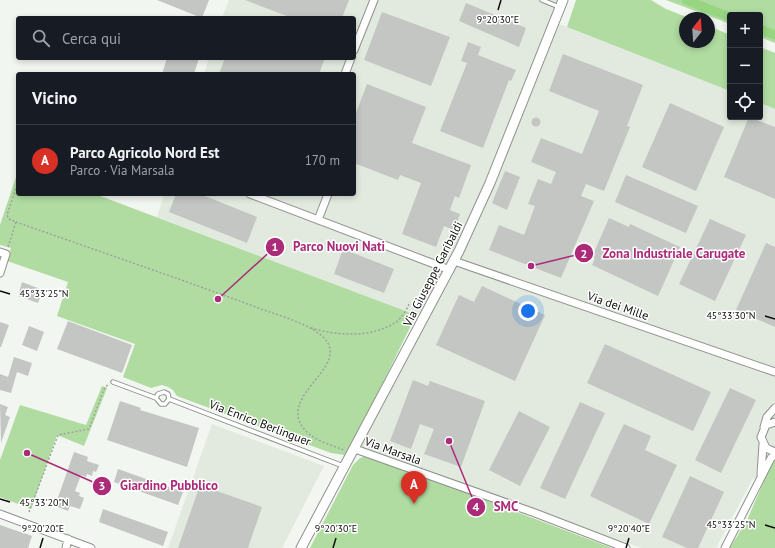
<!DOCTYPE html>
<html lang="it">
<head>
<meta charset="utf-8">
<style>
	body { margin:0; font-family:"PT Sans",sans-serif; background:#20242c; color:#f1f3f6 }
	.controls { position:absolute; right:12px; top:12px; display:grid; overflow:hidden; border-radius:4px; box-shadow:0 2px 6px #0003 }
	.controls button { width:36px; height:36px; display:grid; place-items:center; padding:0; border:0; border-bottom:1px solid #363941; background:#171b24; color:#f1f3f6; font:20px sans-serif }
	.compass { position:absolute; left:679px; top:12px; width:36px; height:36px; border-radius:50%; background:#171b24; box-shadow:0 2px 6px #0003; rotate:17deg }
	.you { position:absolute; left:528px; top:311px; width:14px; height:14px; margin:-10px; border:3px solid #fff; border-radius:50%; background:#1a73e8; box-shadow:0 0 0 6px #1a73e833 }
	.badge { display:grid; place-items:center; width:26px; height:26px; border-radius:50%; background:#d93025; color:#fff; font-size:13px; font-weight:700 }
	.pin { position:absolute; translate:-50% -33px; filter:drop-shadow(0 1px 2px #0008) }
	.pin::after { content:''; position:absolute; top:21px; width:14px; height:12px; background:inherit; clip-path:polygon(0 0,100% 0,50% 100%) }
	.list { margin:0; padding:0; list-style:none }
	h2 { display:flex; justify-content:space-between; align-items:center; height:52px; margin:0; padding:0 16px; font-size:17px }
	h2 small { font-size:13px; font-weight:400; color:#9ea1a6 }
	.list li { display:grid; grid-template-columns:26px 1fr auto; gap:12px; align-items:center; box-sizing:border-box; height:72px; padding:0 16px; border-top:1px solid #363941 }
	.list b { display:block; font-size:15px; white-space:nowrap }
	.list p { margin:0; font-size:13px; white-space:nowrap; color:#9ea1a6 }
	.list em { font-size:13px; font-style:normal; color:#9ea1a6 }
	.icon { flex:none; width:22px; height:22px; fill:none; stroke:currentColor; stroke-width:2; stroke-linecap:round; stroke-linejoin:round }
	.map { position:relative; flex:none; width:775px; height:548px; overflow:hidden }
	.search { position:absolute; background:#171b24; box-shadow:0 2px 6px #0003; left:16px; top:16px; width:340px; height:44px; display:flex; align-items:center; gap:10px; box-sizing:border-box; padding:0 14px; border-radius:4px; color:#9ea1a6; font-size:15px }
	.panel { position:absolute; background:#171b24; box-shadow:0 2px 6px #0003; left:16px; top:72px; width:340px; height:124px; border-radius:4px }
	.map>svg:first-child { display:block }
</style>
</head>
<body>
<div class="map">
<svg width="775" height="548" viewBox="0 0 775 548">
	<rect width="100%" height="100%" fill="#f2f6f1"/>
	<!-- built -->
	<path fill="#e2eadf" d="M229,0h333l-8,22 176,69v26h30v-14l15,6v355l-23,16 -36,68h-75l-284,-101 69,-128 -269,-102 7,-23h190v-120h-150l5,-16h145v-40h-132z
		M212,424l112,42 -42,82h-114z"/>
	<!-- green -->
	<path fill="#b0dca1" d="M576,0h75l15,9 23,9h-4v24h24v-16l21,9v56l-163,-64z
		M666,0h109v43l-15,-6v-22h-30v9z
		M760,47l15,6v56l-15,-6z
		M18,171v23h77l321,121 -66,135 -6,5 -13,-2 -154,-57 -4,-6 -5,-3 -6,-2 -11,3 -28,-11 12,-33 -78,-28 11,-34 -61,-21 4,-13 -11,-3v-20z
		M102,386l5,2 -23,58 -27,-11 -26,74 -31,-12v-37l20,-55 66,20z
		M775,455v93h-45l18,-30z
		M366,456l5,1 241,91h-302l43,-83 7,-7z"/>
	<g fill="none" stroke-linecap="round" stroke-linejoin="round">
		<!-- canal -->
		<path stroke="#97d581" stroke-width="9" d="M686,0l44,17
			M760,29l15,6"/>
	</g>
	<!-- building -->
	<path fill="#c3c6c2" d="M157,0h52l-7,18z
		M245,0h104l-7,18h-50z
		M466,3l60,25 -7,19 -60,-26z
		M382,12l68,25 -19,49 -67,-26z
		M468,42l13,5 -3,8 38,15 -5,11 -2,-1 -26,68 -43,-17 27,-68 -6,-2z
		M563,54l80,31 -16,41 3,1 -26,64 -18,-7 -5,12 13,5 -33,77 -72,-28 10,-25 25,10 11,-29 -7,-2 10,-25 13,5 5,-12 -25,-10 10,-24 41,16 17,-43 -50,-20z
		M167,58h32l-5,16h-32z
		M225,58h100l-6,16h-100z
		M367,84l59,23 -14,36 59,22 -12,33 -4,-2 -5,14 10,4 -6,16 -10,-4 -8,21 -34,-13 19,-51 -21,-8 -2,5 -44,-17v-45z
		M670,103l54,24 -28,64 -54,-24z
		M749,117l26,10v72l-51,-22z
		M531.5 122a4.5 4.5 0 1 1 9 0a4.5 4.5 0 1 1-9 0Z
		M505,171l15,6 -13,33 -15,-7z
		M626,175l72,31 -12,27 -71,-31z
		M176,194h24l57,23 -10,26 -78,-31z
		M609,218l20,9 1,-3 50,23 -22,49 -66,-31 3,-6 -3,-2z
		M710,219l36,16 -31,66 -36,-17z
		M766,243l9,4v80l-39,-17z
		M343,249l51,20 -10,24 -50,-19z
		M22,282l21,8 -5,13 -20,-7z
		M482,286l63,29 -30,66 -79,-36 23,-50 15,7z
		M68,321l64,24 -10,28 -65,-24z
		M0,322l9,3 -8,22h-1z
		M29,326l15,6 -7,19 -15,-6z
		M605,344l106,48 -18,39 -106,-48z
		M14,357l18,6 -4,13 -11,-4 -6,21 -11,-3v-16l8,3z
		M413,380l15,6 2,-5 55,20 -24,66 -37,-13 10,-25 -14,-5 -9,25 -21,-8z
		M730,388l26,12 -35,73 -26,-13z
		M120,401l21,7 -1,2 59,18 -12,39 -80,-27z
		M580,402l25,11 -40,86 -25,-11z
		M0,404l8,3 -3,8 5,2 -9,26z
		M519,411l31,16 -30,59 -31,-16z
		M624,424l27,12 -6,14 32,15 -28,59 -59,-28z
		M74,452l14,5 -1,4 12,4 -3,7 -3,-1 -1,5 -5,-2 -1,3 -5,-2 -6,16 5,2 -1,3 5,2 -4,11 -10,-3 -2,5 -13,-5z
		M118,469l65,23 -5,13 -64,-23z
		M690,476l34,16 -26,56h-11l-25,-11z
		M200,485l62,22 -14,41h-70z
		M103,509l65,23 -5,14 -64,-24z
		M0,525l32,11 -4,12h-28z"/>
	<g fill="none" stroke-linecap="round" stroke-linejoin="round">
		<!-- service casing -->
		<g stroke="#8e928d" stroke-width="5.5">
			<path id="service" d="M542,0l17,7
				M113,382l43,16 5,6h4l4,-5
				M156,398l2,-4 6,-2 4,2 1,5
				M169,399l174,67"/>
		</g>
		<!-- minor casing -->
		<g stroke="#8e928d" stroke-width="9">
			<path id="minor" d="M354,50l20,-50
				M345,74l6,-16
				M250,194l200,76
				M318,220l10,-26
				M0,252l6,2 -6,19
				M454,261l321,111
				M775,422l-9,3 -5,12 5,11 9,4
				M764,427l3,-10 8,-9
				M355,449l180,64 91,35
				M761,474l2,-30
				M0,514l91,34
				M66,548l2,-9
				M725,548l46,-90 4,-3"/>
		</g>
		<!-- tertiary casing -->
		<g stroke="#8e928d" stroke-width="11">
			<path id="tertiary" d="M301,548l158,-297 31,-68 73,-183"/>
		</g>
		<!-- path -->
		<path stroke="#9ea19d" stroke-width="1.5" stroke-dasharray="2 2" stroke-linecap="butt" d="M16,222c79,28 159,55 237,84 20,8 53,16 69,30 33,30 -46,58 -18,93 9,11 27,16 40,21
			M8,247l8,-25 -7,-3 -2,-4 11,-33
			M311,328c27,8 61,10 85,-6 6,-4 11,-13 14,-20
			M29,512l29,-77 31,-6 16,-42 3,-2"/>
		<!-- service -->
		<use href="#service" stroke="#fff" stroke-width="3.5"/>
		<!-- minor -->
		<use href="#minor" stroke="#fff" stroke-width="7"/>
		<!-- tertiary -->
		<use href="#tertiary" stroke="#fff" stroke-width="9"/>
	</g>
	<!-- ticks -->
	<path fill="none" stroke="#0c0d0b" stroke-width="1.5" d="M498,10l3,-10M0,291l10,3M765,316l10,3M0,499l10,3M765,525l10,3M40,548l3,-10M333,548l3,-10M626,548l3,-10"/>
	<g text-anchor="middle" stroke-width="3" stroke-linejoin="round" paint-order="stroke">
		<!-- street labels -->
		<g font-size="12" fill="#0c0d0b" stroke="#fff">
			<text transform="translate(433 274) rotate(-63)" y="4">Via Giuseppe Garibaldi</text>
			<text transform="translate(618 306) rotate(19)" y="4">Via dei Mille</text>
			<text transform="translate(260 423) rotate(21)" y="4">Via Enrico Berlinguer</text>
			<text transform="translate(393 451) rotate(20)" y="4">Via Marsala</text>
		</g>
	</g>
	<g font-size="10" text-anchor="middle" fill="#0c0d0b" stroke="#fff" stroke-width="3" stroke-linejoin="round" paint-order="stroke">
		<text x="498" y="23">9°20'30"E</text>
		<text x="44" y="297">45°33'25"N</text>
		<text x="731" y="319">45°33'30"N</text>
		<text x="44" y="506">45°33'20"N</text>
		<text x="731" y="528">45°33'25"N</text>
		<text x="43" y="532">9°20'20"E</text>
		<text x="336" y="532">9°20'30"E</text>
		<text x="629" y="532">9°20'40"E</text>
	</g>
	<!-- callouts -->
	<path fill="none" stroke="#ab2b79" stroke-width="1.5" d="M218 299L275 247M531 266L584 253M27 453L102 486M449 441L476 507"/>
	<g fill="#ab2b79" stroke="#fff" stroke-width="1.5">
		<circle cx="218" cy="299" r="4"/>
		<circle cx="531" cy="266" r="4"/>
		<circle cx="27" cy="453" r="4"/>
		<circle cx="449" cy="441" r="4"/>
		<circle cx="275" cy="247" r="10"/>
		<circle cx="584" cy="253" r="10"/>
		<circle cx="102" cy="486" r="10"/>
		<circle cx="476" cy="507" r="10"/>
	</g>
	<g font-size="12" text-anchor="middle" font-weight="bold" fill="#fff">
		<text x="275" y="251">1</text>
		<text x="584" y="258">2</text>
		<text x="102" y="490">3</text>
		<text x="476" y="511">4</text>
	</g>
	<g font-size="13" text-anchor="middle" font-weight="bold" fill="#ab2b79" stroke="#fff" stroke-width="3" stroke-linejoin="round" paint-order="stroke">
		<text x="339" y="251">Parco Nuovi Nati</text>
		<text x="674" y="258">Zona Industriale Carugate</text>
		<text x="169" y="490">Giardino Pubblico</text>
		<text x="506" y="511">SMC</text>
	</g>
</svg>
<div class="controls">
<button>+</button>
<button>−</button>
<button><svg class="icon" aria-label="locate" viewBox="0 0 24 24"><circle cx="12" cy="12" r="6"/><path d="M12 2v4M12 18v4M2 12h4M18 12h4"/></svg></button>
</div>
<svg class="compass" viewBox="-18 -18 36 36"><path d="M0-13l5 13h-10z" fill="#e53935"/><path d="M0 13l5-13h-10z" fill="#9ea1a6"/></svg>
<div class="you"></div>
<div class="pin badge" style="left:414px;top:504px">A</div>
<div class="search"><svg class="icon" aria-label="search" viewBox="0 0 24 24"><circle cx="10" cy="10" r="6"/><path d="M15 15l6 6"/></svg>Cerca qui</div>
<section class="panel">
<h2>Vicino<small></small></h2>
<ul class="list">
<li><span class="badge">A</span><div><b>Parco Agricolo Nord Est</b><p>Parco · Via Marsala</p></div><em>170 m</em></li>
</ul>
</section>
</div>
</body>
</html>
